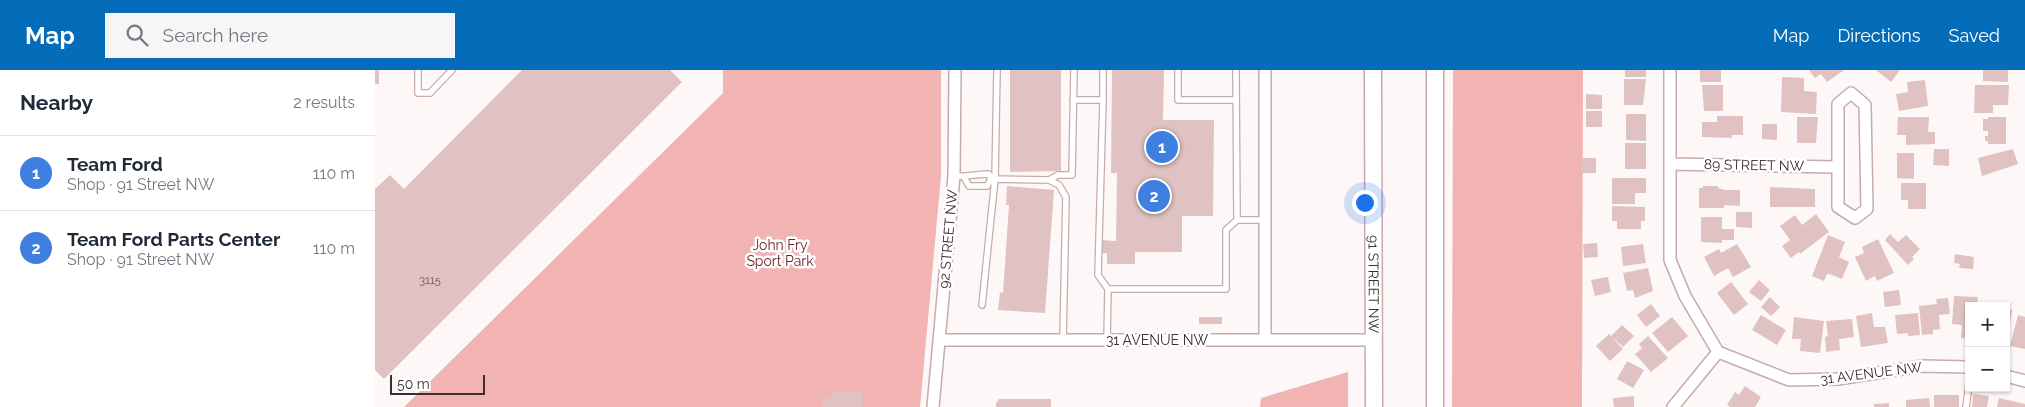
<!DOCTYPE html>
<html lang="en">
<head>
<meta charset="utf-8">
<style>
	body { margin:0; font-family:Raleway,sans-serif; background:#f6f6f7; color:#1f2937 }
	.controls { position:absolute; right:15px; bottom:15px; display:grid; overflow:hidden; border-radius:0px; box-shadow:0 1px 4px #0004 }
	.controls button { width:45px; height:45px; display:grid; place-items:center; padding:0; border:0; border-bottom:1px solid #e0e1e3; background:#fff; color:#1f2937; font:25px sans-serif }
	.scale { position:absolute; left:15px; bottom:12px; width:95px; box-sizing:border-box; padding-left:5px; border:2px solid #3a2e2e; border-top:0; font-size:14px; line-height:18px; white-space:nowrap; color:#3a2e2e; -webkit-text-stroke:4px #fff; paint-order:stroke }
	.you { position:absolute; left:989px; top:132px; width:18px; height:18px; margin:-12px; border:4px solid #fff; border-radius:50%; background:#1a73e8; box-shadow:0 0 0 8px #1a73e833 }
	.badge { display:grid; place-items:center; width:32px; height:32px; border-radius:50%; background:#046cb8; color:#fff; font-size:16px; font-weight:700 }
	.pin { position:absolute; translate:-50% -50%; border:2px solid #fff; box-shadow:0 1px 5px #0006 }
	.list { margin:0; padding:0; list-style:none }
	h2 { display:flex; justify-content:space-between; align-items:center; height:65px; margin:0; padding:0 20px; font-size:21px }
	h2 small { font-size:16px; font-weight:400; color:#747a83 }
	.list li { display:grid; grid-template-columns:32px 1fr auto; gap:15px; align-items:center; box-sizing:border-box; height:75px; padding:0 20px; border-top:1px solid #e0e1e3 }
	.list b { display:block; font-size:19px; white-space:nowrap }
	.list p { margin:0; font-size:16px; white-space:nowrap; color:#747a83 }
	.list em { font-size:16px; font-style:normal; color:#747a83 }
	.icon { flex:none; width:28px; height:28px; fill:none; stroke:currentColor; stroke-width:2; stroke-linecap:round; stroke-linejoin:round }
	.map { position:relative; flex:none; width:1650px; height:337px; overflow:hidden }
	header { display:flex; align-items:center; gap:30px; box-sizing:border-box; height:70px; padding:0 25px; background:#046cb8; color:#fff }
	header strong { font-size:24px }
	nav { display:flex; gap:28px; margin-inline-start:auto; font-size:18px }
	.search { width:350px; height:45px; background:#f6f6f7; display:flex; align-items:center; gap:12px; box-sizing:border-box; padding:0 18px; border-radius:0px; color:#747a83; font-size:19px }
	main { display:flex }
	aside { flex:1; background:#fff }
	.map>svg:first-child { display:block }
</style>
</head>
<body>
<header>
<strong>Map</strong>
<div class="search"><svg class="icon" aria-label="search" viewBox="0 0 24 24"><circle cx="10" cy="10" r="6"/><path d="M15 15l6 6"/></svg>Search here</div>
<nav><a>Map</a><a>Directions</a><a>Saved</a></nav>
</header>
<main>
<aside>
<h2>Nearby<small>2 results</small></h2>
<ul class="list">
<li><span class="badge" style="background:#3f7fe0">1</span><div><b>Team Ford</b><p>Shop · 91 Street NW</p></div><em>110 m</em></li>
<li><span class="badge" style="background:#3f7fe0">2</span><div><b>Team Ford Parts Center</b><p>Shop · 91 Street NW</p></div><em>110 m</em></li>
</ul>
</aside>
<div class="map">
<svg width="1650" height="337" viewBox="0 0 1650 337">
	<rect width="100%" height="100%" fill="#fef7f7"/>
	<!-- green -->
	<path fill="#f2b3b3" d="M348,0h218v106l-21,231h-516l319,-314z
		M1078,0h130l-1,337h-130z
		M973,302v35h-88l1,-9z"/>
	<!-- building -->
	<path fill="#e0c2c2" d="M0,0h4v14h-4z
		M147,0h148l12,12 -298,297 -9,-9v-181l15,-14 14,14z
		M635,0h51v101l-51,1z
		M737,0h52l-1,50h51l-1,96h-31v36h-47v12h-28v-11h-5v-13l14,1 1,-68h-6z
		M1250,0h21v7h-21z
		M1325,0h21v12h-21z
		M1434,0h35l-17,12 -6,-8 -6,4z
		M1501,0h24l-9,12z
		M1608,0h25v12l-25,-1z
		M1407,7l22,1v13l13,1 -1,22 -35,-2z
		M1249,9h22l-3,26h-19z
		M1550,10l3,26 -29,5 -3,-17 12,-2 -1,-10z
		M1327,15h21v26h-19z
		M1600,15h34l-1,20h-15v8h-19z
		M1211,24l16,1v14h-16z
		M1211,41h16v16h-16z
		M1251,44h20v27l-20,-1z
		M1342,46h26v19h-11v3l-30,-1v-15h15z
		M1422,47h21l-2,26h-19z
		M1523,47h31l-1,15h7v12l-29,1v-10h-9z
		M1613,47h18v27h-18v-3h-3v-5h3v-5h-5v-12h5z
		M1387,54h15v16l-15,-1z
		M1250,73h21v26h-21z
		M1559,79h15v17l-16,-1z
		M1638,79l5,15 -36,12 -4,-18z
		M1522,83h17v26l-17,-1z
		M1206,88h15v15h-15z
		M1237,108h34v15h-11v11h-23z
		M1526,113h25v26h-18v-9h-7z
		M632,116l47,4 -9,123 -47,-3 2,-18 3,1 6,-88h-3z
		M1328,116h15v2l7,2h15v16l-16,-1v3h-25v-20h4z
		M1395,117l45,2v18h-45z
		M1237,136l33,1v14h-4v8h-24v-8h-5z
		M1361,142h16v16l-16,-1z
		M1441,144l13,18 -29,22 -1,-2 -8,6 -9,-12 8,-6 -10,-14 15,-11 7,10z
		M1326,147h21v12h12v11h-12v3l-21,-1z
		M1515,164l8,8 8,-7 14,14 -8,8 2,2 -6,6 -23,-25z
		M1453,165l17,7 -6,15 10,5 -7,17 -13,-5h-2l-3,7 -12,-5z
		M1503,169l16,34 -17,8 -2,-5 -9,5 -11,-24 9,-4 -2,-6z
		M1222,173l1,14 -14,1 -1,-14z
		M1268,174l3,19 -23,3 -2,-19z
		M1362,174l14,23 -18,10 -5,-9 -14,8 -10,-19 15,-8 2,4z
		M1580,184l19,3 -1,12 -14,-1 1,-4 -6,-1z
		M1273,198l5,23 -18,7 -2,-8 -6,1 -4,-18z
		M1233,207l3,15 -16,4 -4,-16z
		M1384,210l11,10 -9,11 -12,-9z
		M1356,212l17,22 -14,11 -17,-22z
		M1524,220l2,15 -16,2 -2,-15z
		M1579,226l24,1 -1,7h4v2h-12v33l-8,-1 1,-13 -10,-1z
		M1395,227l10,10 -9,9 -10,-9z
		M1573,228l2,16 -11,1 1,14 -7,1v4l-11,1 -3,-29 18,-2 -1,-5z
		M1276,234l9,12 -14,11 -9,-12z
		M1631,238l6,2 -5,31h-1z
		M1497,243l2,14h11l3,16 -27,4 -5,-31z
		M1543,243l2,22 -12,1v-3l-11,1 -2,-19z
		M1386,245l25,15 -9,15 -25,-15z
		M1643,245l7,2v32l-15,-3z
		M824,247h23v7h-23z
		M1297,247l16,19 -20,16 -16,-19z
		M1419,247l30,4 -4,32 -20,-2 1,-12h-9z
		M1477,249l2,18 -15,2 1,11 -14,2 -1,-15 3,-1 -2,-15z
		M1247,255l12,11 -11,11 -12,-11z
		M1234,264l14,15 -13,12 -14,-15z
		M1273,266l20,22 -17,14 -16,-18 7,-6 -3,-4z
		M1252,291l17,9 -11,18 -16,-9z
		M1370,316l16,11 -6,10h-25l-3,-2 8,-13 4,3z
		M457,321h31v16h-40v-10h8z
		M1598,324l16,2 -2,11h-15z
		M1559,325h25v12h-25z
		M1259,326v11h-20l-1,-9z
		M1554,328l1,9h-24v-7z
		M1624,328l26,6v3h-28z
		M624,329h52v8h-55v-4z
		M1514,333v4h-15v-3z"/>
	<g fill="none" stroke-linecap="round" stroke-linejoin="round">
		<!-- lane casing -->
		<g stroke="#c7abab" stroke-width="8">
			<path id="lane" d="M43,0v23h12l22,-23
				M803,0v30h58
				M861,0l1,150
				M698,30h30l-5,175 10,14
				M728,30v-30
				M579,106c12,1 23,-2 35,-2l2,5 58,1 10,5 7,12 -3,143
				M589,107l5,9h18l4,-7
				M674,110l9,-5h14l2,-105
				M607,235l13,-126 2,-109
				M732,270l1,-51h118v-59l11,-10h28
				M1591,337l3,-22"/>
		</g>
		<!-- street casing -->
		<g stroke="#c7abab" stroke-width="14">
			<path id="street" d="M890,0v270
				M1295,0v190l15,36 33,56 71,28 49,-1 84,-13 47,1
				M1476,23l14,12 2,104 -12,9 -17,-11v-103z
				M1296,94l166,3
				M565,270h434
				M1631,306l19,5
				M558,337l21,-231 1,-106
				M1298,337l45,-55"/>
		</g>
		<!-- secondary casing -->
		<g stroke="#c7abab" stroke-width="19">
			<g id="secondary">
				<path id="s1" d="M998,0l1,337"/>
				<path d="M1060,0v337"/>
			</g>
		</g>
		<!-- lane -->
		<use href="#lane" stroke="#fff" stroke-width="5.5"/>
		<!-- street -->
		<use href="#street" stroke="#fff" stroke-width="11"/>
		<!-- secondary -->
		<use href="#secondary" stroke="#fff" stroke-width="16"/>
	</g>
	<g text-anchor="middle" stroke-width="5" stroke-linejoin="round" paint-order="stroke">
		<!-- number labels -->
		<g font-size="11" fill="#645353">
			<text x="55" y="214">3115</text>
		</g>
		<!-- street labels -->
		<g font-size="14" fill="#3a2e2e" stroke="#fff">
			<text transform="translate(1379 95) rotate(1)" y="5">89 STREET NW</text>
			<text transform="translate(573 169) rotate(-85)" y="5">92 STREET NW</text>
			<text dy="5" stroke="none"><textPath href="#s1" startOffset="214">91 STREET NW</textPath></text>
			<text x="782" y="275">31 AVENUE NW</text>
			<text transform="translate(1496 303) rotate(-7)" y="5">31 AVENUE NW</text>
		</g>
		<!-- park labels -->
		<g font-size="14" fill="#6d232a" stroke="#fff">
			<text x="405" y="180">John Fry<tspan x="405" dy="16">Sport Park</tspan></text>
		</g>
	</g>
</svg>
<div class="controls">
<button>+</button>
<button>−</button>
</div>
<div class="scale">50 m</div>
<div class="you"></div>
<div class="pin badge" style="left:787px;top:77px;background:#3f7fe0">1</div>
<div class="pin badge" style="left:779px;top:126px;background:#3f7fe0">2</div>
</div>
</main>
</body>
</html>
